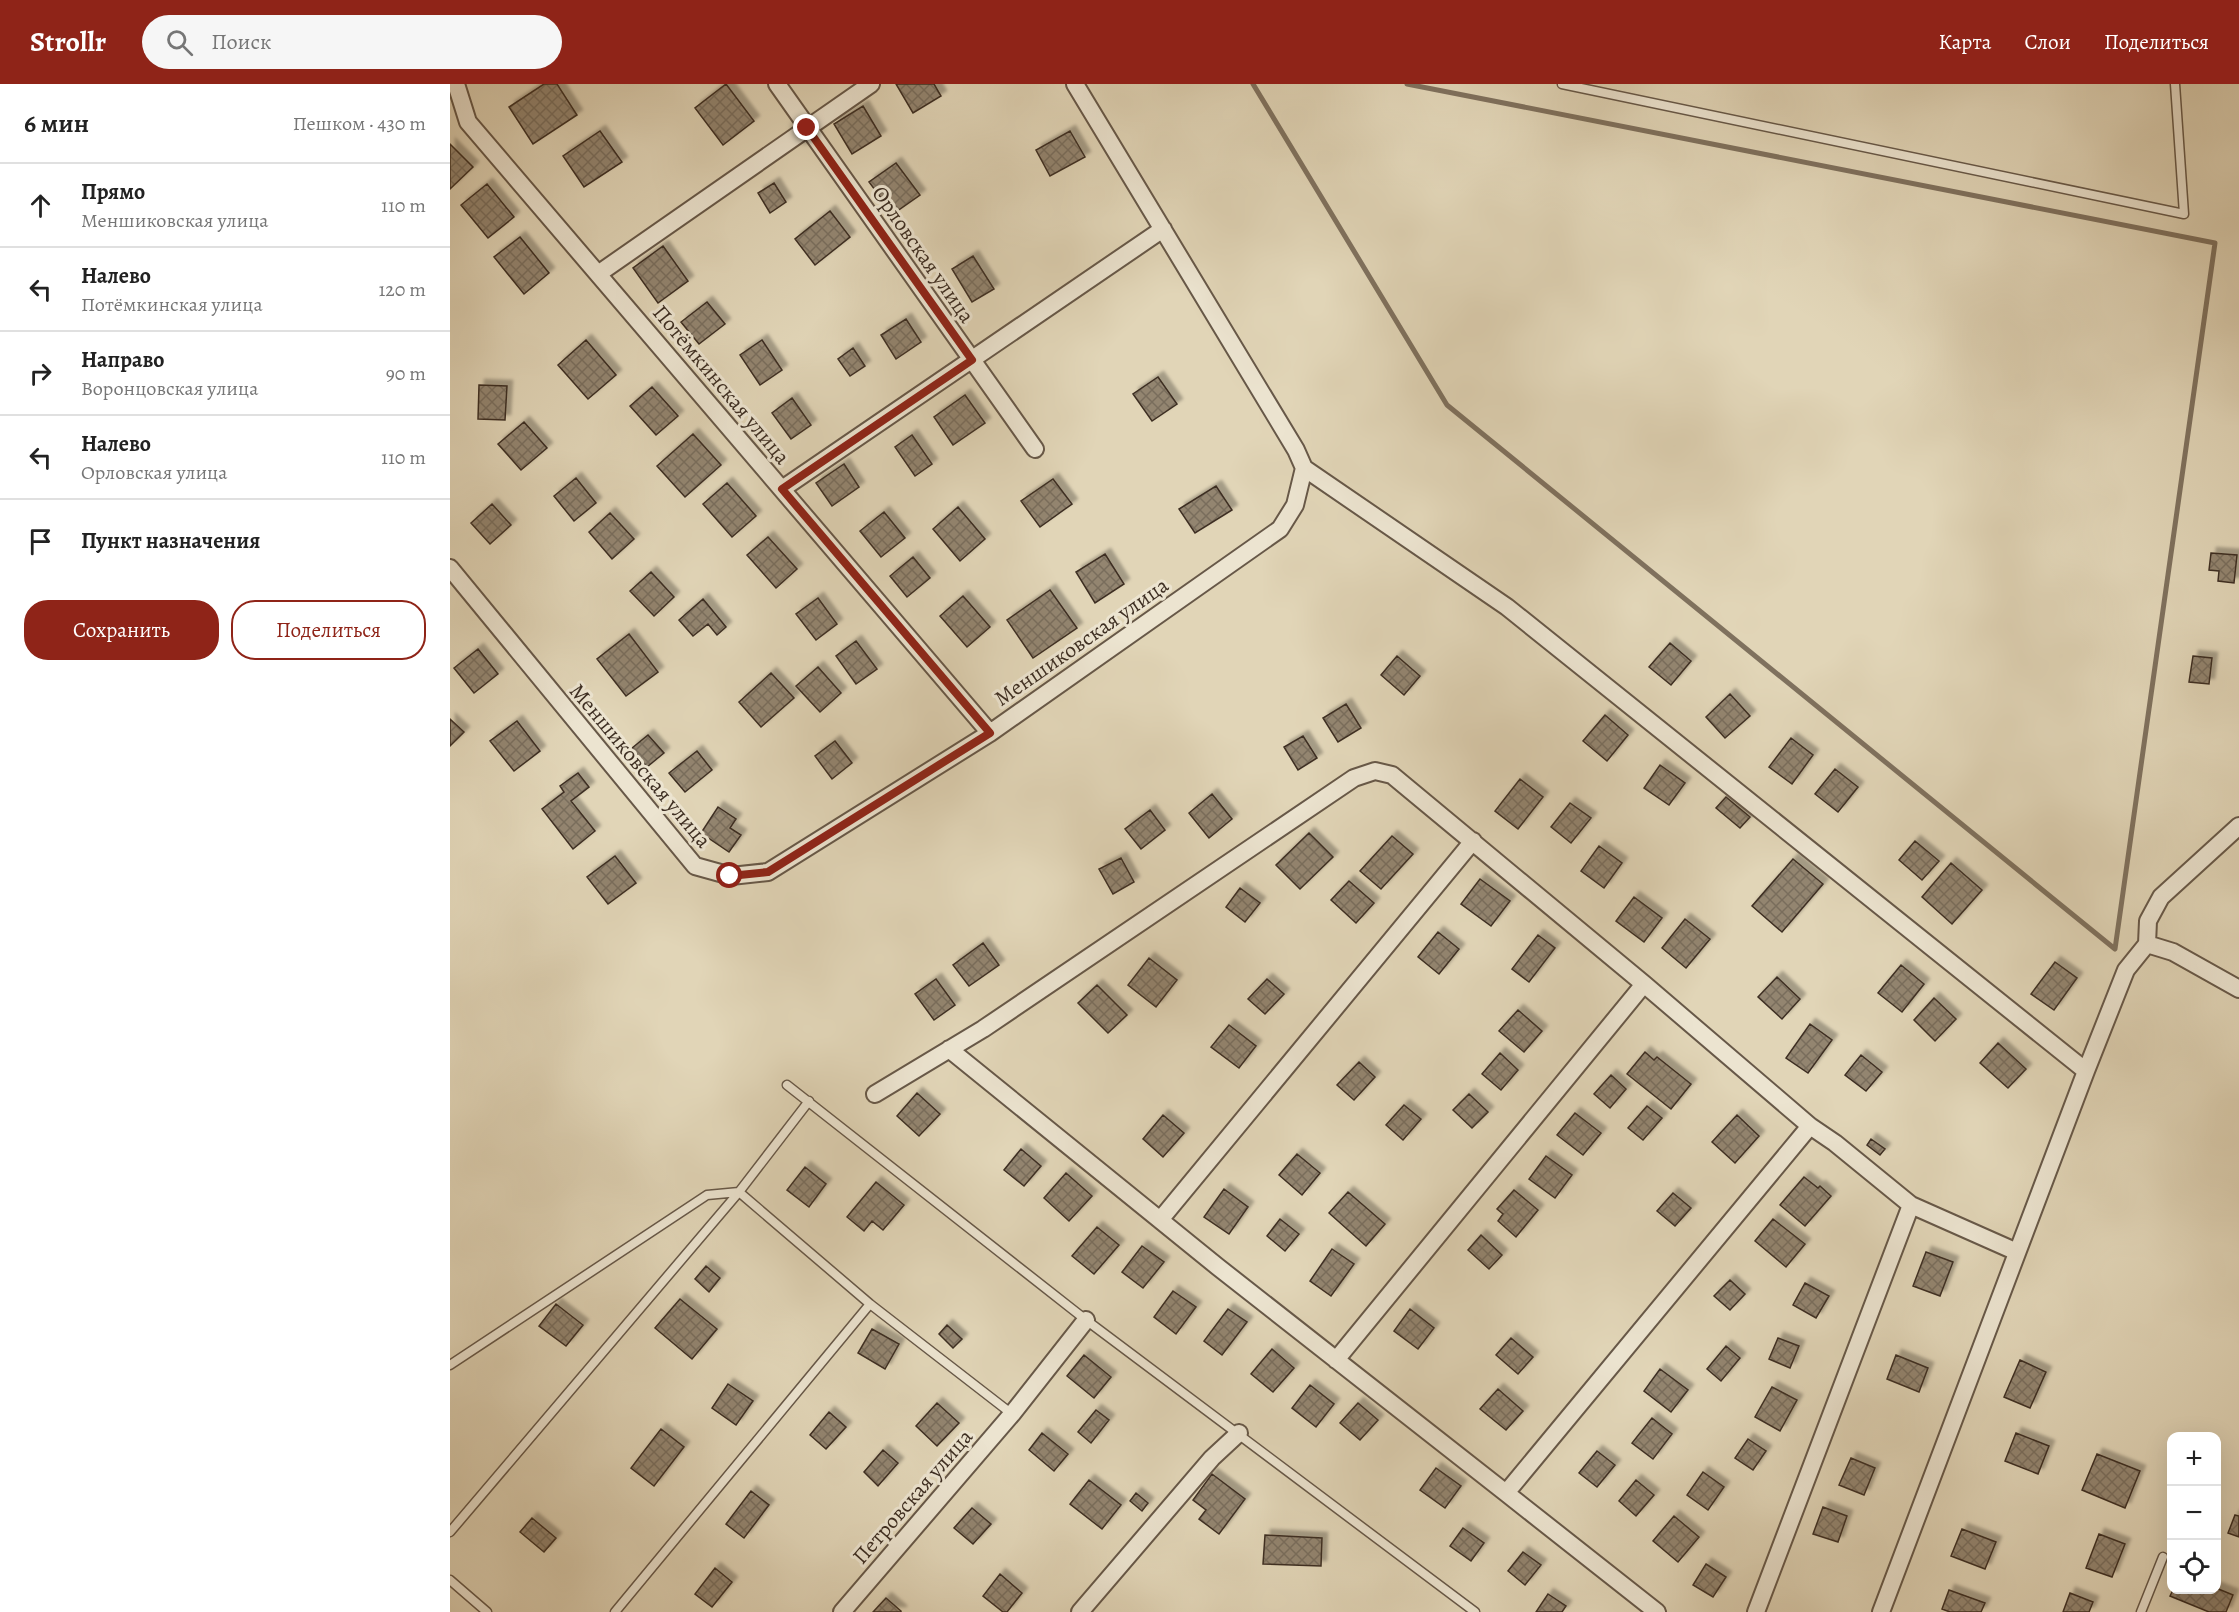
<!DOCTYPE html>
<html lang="ru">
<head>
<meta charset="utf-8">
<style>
	body { margin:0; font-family:Alegreya,serif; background:#f6f6f6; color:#222 }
	.controls { position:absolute; right:18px; bottom:18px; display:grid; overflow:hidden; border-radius:12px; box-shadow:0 6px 24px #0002 }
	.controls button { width:54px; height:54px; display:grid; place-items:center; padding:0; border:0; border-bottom:2px solid #e0e0e0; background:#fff; color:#222; font:30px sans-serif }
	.stop { position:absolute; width:18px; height:18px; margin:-14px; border:4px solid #8f2418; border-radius:50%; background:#fff }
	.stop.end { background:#8f2418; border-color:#fff; box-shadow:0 2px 6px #0008 }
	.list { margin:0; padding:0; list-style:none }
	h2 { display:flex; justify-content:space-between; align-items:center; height:78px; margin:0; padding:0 24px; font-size:26px }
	h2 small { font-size:20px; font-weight:400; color:#767676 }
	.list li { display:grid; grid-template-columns:39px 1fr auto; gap:18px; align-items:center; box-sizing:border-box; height:84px; padding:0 24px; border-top:2px solid #e0e0e0 }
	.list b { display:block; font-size:22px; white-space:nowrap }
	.list p { margin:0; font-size:20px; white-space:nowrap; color:#767676 }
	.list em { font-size:20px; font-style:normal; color:#767676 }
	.actions { display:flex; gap:12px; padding:18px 24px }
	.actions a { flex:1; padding:14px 0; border:2px solid #8f2418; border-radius:24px; text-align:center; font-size:21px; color:#8f2418 }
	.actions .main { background:#8f2418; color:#fff }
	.icon { flex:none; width:33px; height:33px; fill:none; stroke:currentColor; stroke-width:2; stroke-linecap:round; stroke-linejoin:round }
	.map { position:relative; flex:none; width:1789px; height:1528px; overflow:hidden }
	header { display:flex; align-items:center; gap:36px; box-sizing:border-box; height:84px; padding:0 30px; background:#8f2418; color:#fff }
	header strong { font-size:28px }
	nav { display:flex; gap:33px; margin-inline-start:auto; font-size:21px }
	.search { width:420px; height:54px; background:#f6f6f6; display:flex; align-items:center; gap:15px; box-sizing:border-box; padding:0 21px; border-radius:33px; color:#767676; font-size:22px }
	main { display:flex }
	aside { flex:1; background:#fff }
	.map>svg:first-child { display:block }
</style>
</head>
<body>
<header>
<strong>Strollr</strong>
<div class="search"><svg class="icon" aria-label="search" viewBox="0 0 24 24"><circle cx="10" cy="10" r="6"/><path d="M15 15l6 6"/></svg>Поиск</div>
<nav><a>Карта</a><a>Слои</a><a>Поделиться</a></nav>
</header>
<main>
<aside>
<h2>6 мин<small>Пешком · 430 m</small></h2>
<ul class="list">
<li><svg class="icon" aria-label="ahead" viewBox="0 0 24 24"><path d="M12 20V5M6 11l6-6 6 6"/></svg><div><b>Прямо</b><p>Меншиковская улица</p></div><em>110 m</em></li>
<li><svg class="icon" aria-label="left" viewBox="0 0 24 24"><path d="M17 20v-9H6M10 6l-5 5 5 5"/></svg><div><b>Налево</b><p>Потёмкинская улица</p></div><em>120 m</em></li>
<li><svg class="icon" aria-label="right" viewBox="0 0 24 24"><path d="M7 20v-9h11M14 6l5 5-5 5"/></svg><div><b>Направо</b><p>Воронцовская улица</p></div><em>90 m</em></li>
<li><svg class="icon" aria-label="left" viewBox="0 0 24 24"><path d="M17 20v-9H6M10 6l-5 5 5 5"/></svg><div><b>Налево</b><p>Орловская улица</p></div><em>110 m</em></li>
<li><svg class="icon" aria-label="arrive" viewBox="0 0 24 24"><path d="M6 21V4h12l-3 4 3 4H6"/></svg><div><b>Пункт назначения</b></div></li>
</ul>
<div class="actions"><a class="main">Сохранить</a><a>Поделиться</a></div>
</aside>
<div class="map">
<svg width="1789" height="1528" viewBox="0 0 1789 1528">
	<defs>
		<pattern id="building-cross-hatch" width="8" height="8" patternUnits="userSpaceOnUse" patternTransform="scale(1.5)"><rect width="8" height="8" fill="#938570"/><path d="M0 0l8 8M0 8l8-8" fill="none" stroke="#796d5c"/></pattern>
		<filter id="shadow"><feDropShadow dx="5.5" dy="-5.5" stdDeviation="1.5" flood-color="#0004"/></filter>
	</defs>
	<rect width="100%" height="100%" fill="#e1d5b7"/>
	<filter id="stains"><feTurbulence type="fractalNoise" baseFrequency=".00333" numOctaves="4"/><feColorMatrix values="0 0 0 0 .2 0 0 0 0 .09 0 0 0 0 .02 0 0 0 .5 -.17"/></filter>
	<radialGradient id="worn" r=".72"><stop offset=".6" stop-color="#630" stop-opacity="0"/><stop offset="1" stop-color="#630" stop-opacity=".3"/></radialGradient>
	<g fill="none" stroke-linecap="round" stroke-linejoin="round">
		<!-- stream -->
		<path stroke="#7f715e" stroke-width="5" d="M803,0l194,321 668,544 100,-706 -808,-159"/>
	</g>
	<!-- building -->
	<path fill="url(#building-cross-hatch)" stroke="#3e2f23" stroke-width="1.5" filter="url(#shadow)" d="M94,0h13l20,31 -44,29 -24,-37z
		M276,0l28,37 -31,24 -28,-37z
		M446,0h38l7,12 -28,17z
		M413,22l18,30 -29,18 -18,-30z
		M150,47l22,31 -38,25 -21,-31z
		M620,47l15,26 -35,19 -14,-26z
		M0,60l23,23 -23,22z
		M446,79l24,32 -27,19 -24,-32z
		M324,99l12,19 -16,11 -12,-20z
		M37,100l27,33 -26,21 -27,-33z
		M380,127l20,26 -35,28 -20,-26z
		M70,153l29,36 -25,21 -30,-37z
		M213,162l25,35 -30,22 -25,-35z
		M523,172l21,33 -22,13 -20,-33z
		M257,218l18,22 -26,20 -18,-22z
		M456,235l15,23 -25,17 -15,-24z
		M136,256l30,35 -28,24 -30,-34z
		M312,256l20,30 -22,15 -20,-30z
		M403,264l12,18 -15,10 -12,-17z
		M708,293l19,27 -25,17 -19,-27z
		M29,301l28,1 -2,34 -27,-1z
		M202,303l26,29 -22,19 -26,-29z
		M515,311l20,28 -32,22 -19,-28z
		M342,314l19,27 -20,14 -19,-26z
		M74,338l23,26 -26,22 -23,-26z
		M243,350l28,31 -36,32 -28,-31z
		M462,351l20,29 -17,12 -20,-29z
		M394,380l15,23 -27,19 -16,-23z
		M126,394l20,25 -22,18 -20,-25z
		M603,395l19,25 -32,23 -19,-26z
		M277,399l29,33 -24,21 -29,-33z
		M766,402l16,24 -37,23 -16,-24z
		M42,420l19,21 -21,19 -19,-21z
		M508,423l27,32 -25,22 -27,-32z
		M434,428l21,26 -24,19 -21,-26z
		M160,429l24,26 -22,20 -23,-27z
		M318,453l29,32 -21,19 -29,-33z
		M1761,469l26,2 -3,28 -16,-2 1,-10 -10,-1z
		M655,470l19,30 -29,19 -19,-31z
		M463,473l17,21 -23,19 -17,-21z
		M201,488l23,25 -20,19 -24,-25z
		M600,506l27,38 -44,30 -26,-38z
		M513,512l27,31 -23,20 -27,-31z
		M368,514l19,26 -21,16 -20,-26z
		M253,515l23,28 -9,8 -9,-11 -15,12 -14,-16z
		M179,550l29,38 -32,24 -29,-37z
		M406,557l21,28 -21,15 -20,-28z
		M1220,559l21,18 -20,24 -22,-18z
		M28,565l20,25 -24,19 -20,-25z
		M947,572l23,20 -16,19 -23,-20z
		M1743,572l19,2 -3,26 -20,-2z
		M368,583l23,26 -21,19 -24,-26z
		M321,589l23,25 -33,29 -22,-25z
		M1280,610l20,22 -25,22 -19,-21z
		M896,620l15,24 -23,14 -15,-24z
		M1155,631l23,20 -21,26 -24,-20z
		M0,635l14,13 -14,14z
		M67,637l23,30 -26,20 -24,-30z
		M198,651l16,18 -17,14 -15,-19z
		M853,652l14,22 -19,12 -14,-23z
		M1341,654l22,17 -21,29 -23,-17z
		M385,657l17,22 -20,16 -17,-23z
		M247,667l15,19 -27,22 -16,-19z
		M1210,681l25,18 -16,22 -25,-17z
		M1385,685l23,18 -20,25 -23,-18z
		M128,689l11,14 -18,14 24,30 -22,18 -31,-40 22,-17 -4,-6z
		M1070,695l23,18 -25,32 -23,-18z
		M762,710l20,25 -23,19 -20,-25z
		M1276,713l24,20 -10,11 -24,-20z
		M1120,719l21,15 -20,25 -20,-16z
		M268,723l18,12 -6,9 11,7 -12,17 -28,-19z
		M700,726l15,20 -24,19 -16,-20z
		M859,749l24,24 -33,32 -24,-24z
		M942,752l21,18 -32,35 -21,-18z
		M1465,757l24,20 -17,19 -23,-20z
		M1149,762l23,17 -18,25 -23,-17z
		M165,772l21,27 -28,21 -21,-27z
		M671,774l13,24 -21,12 -14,-25z
		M1343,775l30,25 -41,48 -30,-26z
		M1501,779l31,27 -30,34 -30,-27z
		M1030,795l30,22 -19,25 -30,-22z
		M899,797l25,22 -18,20 -25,-23z
		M790,804l20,15 -15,19 -19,-15z
		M1184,813l28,21 -18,24 -28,-21z
		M1235,835l25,20 -24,29 -24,-20z
		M988,848l21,17 -20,25 -21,-17z
		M1088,851l17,13 -26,34 -17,-13z
		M533,859l16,22 -30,21 -16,-21z
		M699,874l28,22 -21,27 -28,-22z
		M1605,878l22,16 -23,32 -23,-16z
		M1451,881l23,19 -22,28 -24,-19z
		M1327,893l23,22 -18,20 -24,-22z
		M486,895l19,26 -21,15 -19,-26z
		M817,895l17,15 -19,20 -17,-15z
		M647,901l30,30 -19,18 -30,-30z
		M1484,914l22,21 -21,22 -21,-21z
		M1068,926l24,21 -18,21 -25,-21z
		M1360,940l22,16 -24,33 -22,-15z
		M779,941l27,21 -17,22 -28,-21z
		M1548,959l28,26 -18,19 -28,-25z
		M1195,968l9,8 3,-3 34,27 -20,25 -44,-35z
		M1050,969l18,17 -17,20 -19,-16z
		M1411,971l21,17 -16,19 -21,-16z
		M909,978l16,15 -21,23 -17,-15z
		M1161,991l15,14 -16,19 -16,-14z
		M467,1009l23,21 -21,22 -22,-20z
		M1019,1010l19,18 -16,16 -19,-18z
		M954,1021l17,14 -18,21 -17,-15z
		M1197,1022l15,12 -19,22 -15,-12z
		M1125,1029l26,20 -18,22 -26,-20z
		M713,1031l21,18 -21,24 -20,-18z
		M1287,1031l22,21 -24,27 -23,-21z
		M1421,1055l14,10 -5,6 -13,-10z
		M571,1065l20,17 -17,20 -20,-16z
		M847,1070l23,19 -18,22 -23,-20z
		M1096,1072l26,19 -17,23 -26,-19z
		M355,1083l21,17 -17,23 -22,-17z
		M616,1089l26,23 -23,25 -25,-23z
		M1354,1093l14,11 2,-2 11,10 -26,30 -25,-21z
		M426,1098l28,23 -21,25 -11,-9 -8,10 -17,-14z
		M774,1105l24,18 -19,27 -25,-17z
		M1064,1106l24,20 -22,27 -18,-16 5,-7 -6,-5z
		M898,1108l37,32 -19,22 -37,-33z
		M1223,1109l18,15 -16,18 -18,-15z
		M830,1135l19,15 -14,17 -18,-15z
		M1323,1135l32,25 -19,23 -31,-26z
		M647,1143l22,18 -25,29 -22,-18z
		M1031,1151l21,20 -13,14 -21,-19z
		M692,1162l22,16 -21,26 -21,-16z
		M882,1165l22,15 -23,32 -21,-15z
		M1476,1168l27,10 -13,34 -27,-10z
		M256,1182l14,12 -11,14 -14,-13z
		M1280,1196l15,14 -15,16 -16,-14z
		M1355,1199l24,13 -13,22 -23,-13z
		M723,1207l23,16 -20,27 -22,-17z
		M230,1215l37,30 -25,30 -37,-31z
		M106,1220l27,21 -17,21 -27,-20z
		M778,1225l19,13 -25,33 -18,-14z
		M960,1225l24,19 -16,21 -24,-18z
		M497,1241l15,14 -9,9 -14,-14z
		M422,1245l27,15 -14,25 -27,-16z
		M1061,1254l22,19 -15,17 -22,-19z
		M1328,1254l21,8 -9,22 -21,-9z
		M1276,1262l14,12 -19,23 -14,-12z
		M822,1265l22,19 -21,24 -22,-18z
		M634,1271l27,22 -17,21 -27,-22z
		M1446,1271l32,13 -9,24 -32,-13z
		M1570,1276l26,12 -16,36 -26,-11z
		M1210,1285l28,21 -17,22 -27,-21z
		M278,1300l25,17 -17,24 -24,-17z
		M860,1301l24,19 -18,23 -24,-19z
		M1322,1303l25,13 -17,31 -25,-14z
		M1048,1305l25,22 -17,19 -26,-21z
		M487,1319l22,20 -22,23 -21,-20z
		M908,1319l20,17 -18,20 -20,-17z
		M646,1326l13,10 -18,23 -13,-11z
		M379,1328l17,15 -20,22 -16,-14z
		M1202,1334l20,16 -19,25 -21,-16z
		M211,1345l23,18 -30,39 -23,-18z
		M592,1349l26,21 -14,17 -25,-21z
		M1566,1349l33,13 -11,28 -33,-13z
		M1298,1355l18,12 -13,19 -18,-12z
		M433,1366l15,13 -20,23 -14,-14z
		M1147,1367l18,14 -18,22 -18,-14z
		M1647,1370l43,17 -15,37 -43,-18z
		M1401,1374l24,10 -11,27 -25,-10z
		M986,1384l25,18 -16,22 -25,-18z
		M1253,1388l21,15 -16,23 -21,-15z
		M762,1390l33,25 -26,35 -20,-15 7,-9 -13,-10z
		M639,1396l32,25 -19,24 -32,-25z
		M1186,1396l18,15 -18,21 -17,-15z
		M301,1407l18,14 -25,33 -18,-14z
		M686,1409l12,10 -6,8 -12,-10z
		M1373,1423l24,9 -9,26 -25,-8z
		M522,1424l19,16 -18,20 -19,-16z
		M1785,1431l4,1v21l-11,-4z
		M1224,1432l25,21 -21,25 -25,-21z
		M82,1434l24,20 -12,14 -24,-20z
		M1013,1444l21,15 -13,18 -21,-15z
		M1512,1445l34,13 -11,27 -34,-13z
		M1649,1450l26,10 -13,33 -26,-9z
		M815,1451l57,3 -1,28 -58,-2z
		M1073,1468l18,13 -16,20 -17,-14z
		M1256,1480l20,13 -13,20 -20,-12z
		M265,1484l17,14 -20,25 -17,-13z
		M550,1490l22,19 -15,19h-4l-20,-16z
		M1766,1504l17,7 -7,17h-17l-39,-16 3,-6z
		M1499,1506l36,13 -4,9h-31l-8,-3z
		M1620,1509l23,9 -4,10h-26z
		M1098,1510l18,12 -4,6h-26z
		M436,1514l15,13v1h-28z"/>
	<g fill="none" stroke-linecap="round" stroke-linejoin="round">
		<!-- service casing -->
		<g stroke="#675848" stroke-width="11">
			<path id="service" d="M1112,0l622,130 -9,-130
				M337,1001l299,235 389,292
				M0,1281l257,-170 32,-3 131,112 142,110
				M0,1448l289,-340 70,-91
				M0,1496l37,32
				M165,1528l255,-308
				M1691,1528l22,-55"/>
		</g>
		<!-- minor casing -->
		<g stroke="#675848" stroke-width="20">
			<path id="minor" d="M6,0l12,38 522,611
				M327,0l258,365
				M148,190l273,-190
				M854,384l203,139 579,464
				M332,405l381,-260
				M0,484l245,298 36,10 37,-4 222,-139 290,-204 15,-24 9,-37 -8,-18 -221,-366
				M1697,860l1,-23 13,-24 78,-71
				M499,965l269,218 288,226
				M425,1010l108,-65 371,-251 21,-7 17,4 252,209 166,142 25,17 76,62 106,47
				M710,1136l313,-379
				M886,1276l308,-376
				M392,1528l170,-198 74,-94
				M630,1528l132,-154 27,-25
				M1207,1528l-151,-119 304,-367
				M1306,1528l155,-407
				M1431,1528l205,-541 40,-101 21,-26 26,8 66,37"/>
		</g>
		<!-- service -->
		<use href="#service" stroke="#ece4d0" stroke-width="8"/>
		<!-- minor -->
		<use href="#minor" stroke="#ece4d0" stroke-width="16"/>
	</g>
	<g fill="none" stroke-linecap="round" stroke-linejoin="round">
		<!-- route -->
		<path stroke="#8f2418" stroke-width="8" d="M280,792l38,-4 222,-139 -208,-244 190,-129 -165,-232"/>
	</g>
	<g text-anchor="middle" stroke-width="6" stroke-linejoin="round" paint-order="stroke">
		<!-- street labels -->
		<g font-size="22" fill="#3e2f23" stroke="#ece4d0">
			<text transform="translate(474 170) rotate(55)" y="8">Орловская улица</text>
			<text transform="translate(272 300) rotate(50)" y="8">Потёмкинская улица</text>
			<text transform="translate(631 557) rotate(-35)" y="8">Меншиковская улица</text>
			<text transform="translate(191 681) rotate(50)" y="8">Меншиковская улица</text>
			<text transform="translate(462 1412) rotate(-49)" y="8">Петровская улица</text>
		</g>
	</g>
	<rect width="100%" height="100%" filter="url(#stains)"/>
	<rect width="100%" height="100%" fill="url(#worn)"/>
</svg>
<div class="controls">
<button>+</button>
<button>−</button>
<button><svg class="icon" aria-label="locate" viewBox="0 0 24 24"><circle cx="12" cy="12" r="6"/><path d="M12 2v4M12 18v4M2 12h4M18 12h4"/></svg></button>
</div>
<div class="stop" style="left:280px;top:792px"></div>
<div class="stop end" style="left:357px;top:44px"></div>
</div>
</main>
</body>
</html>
